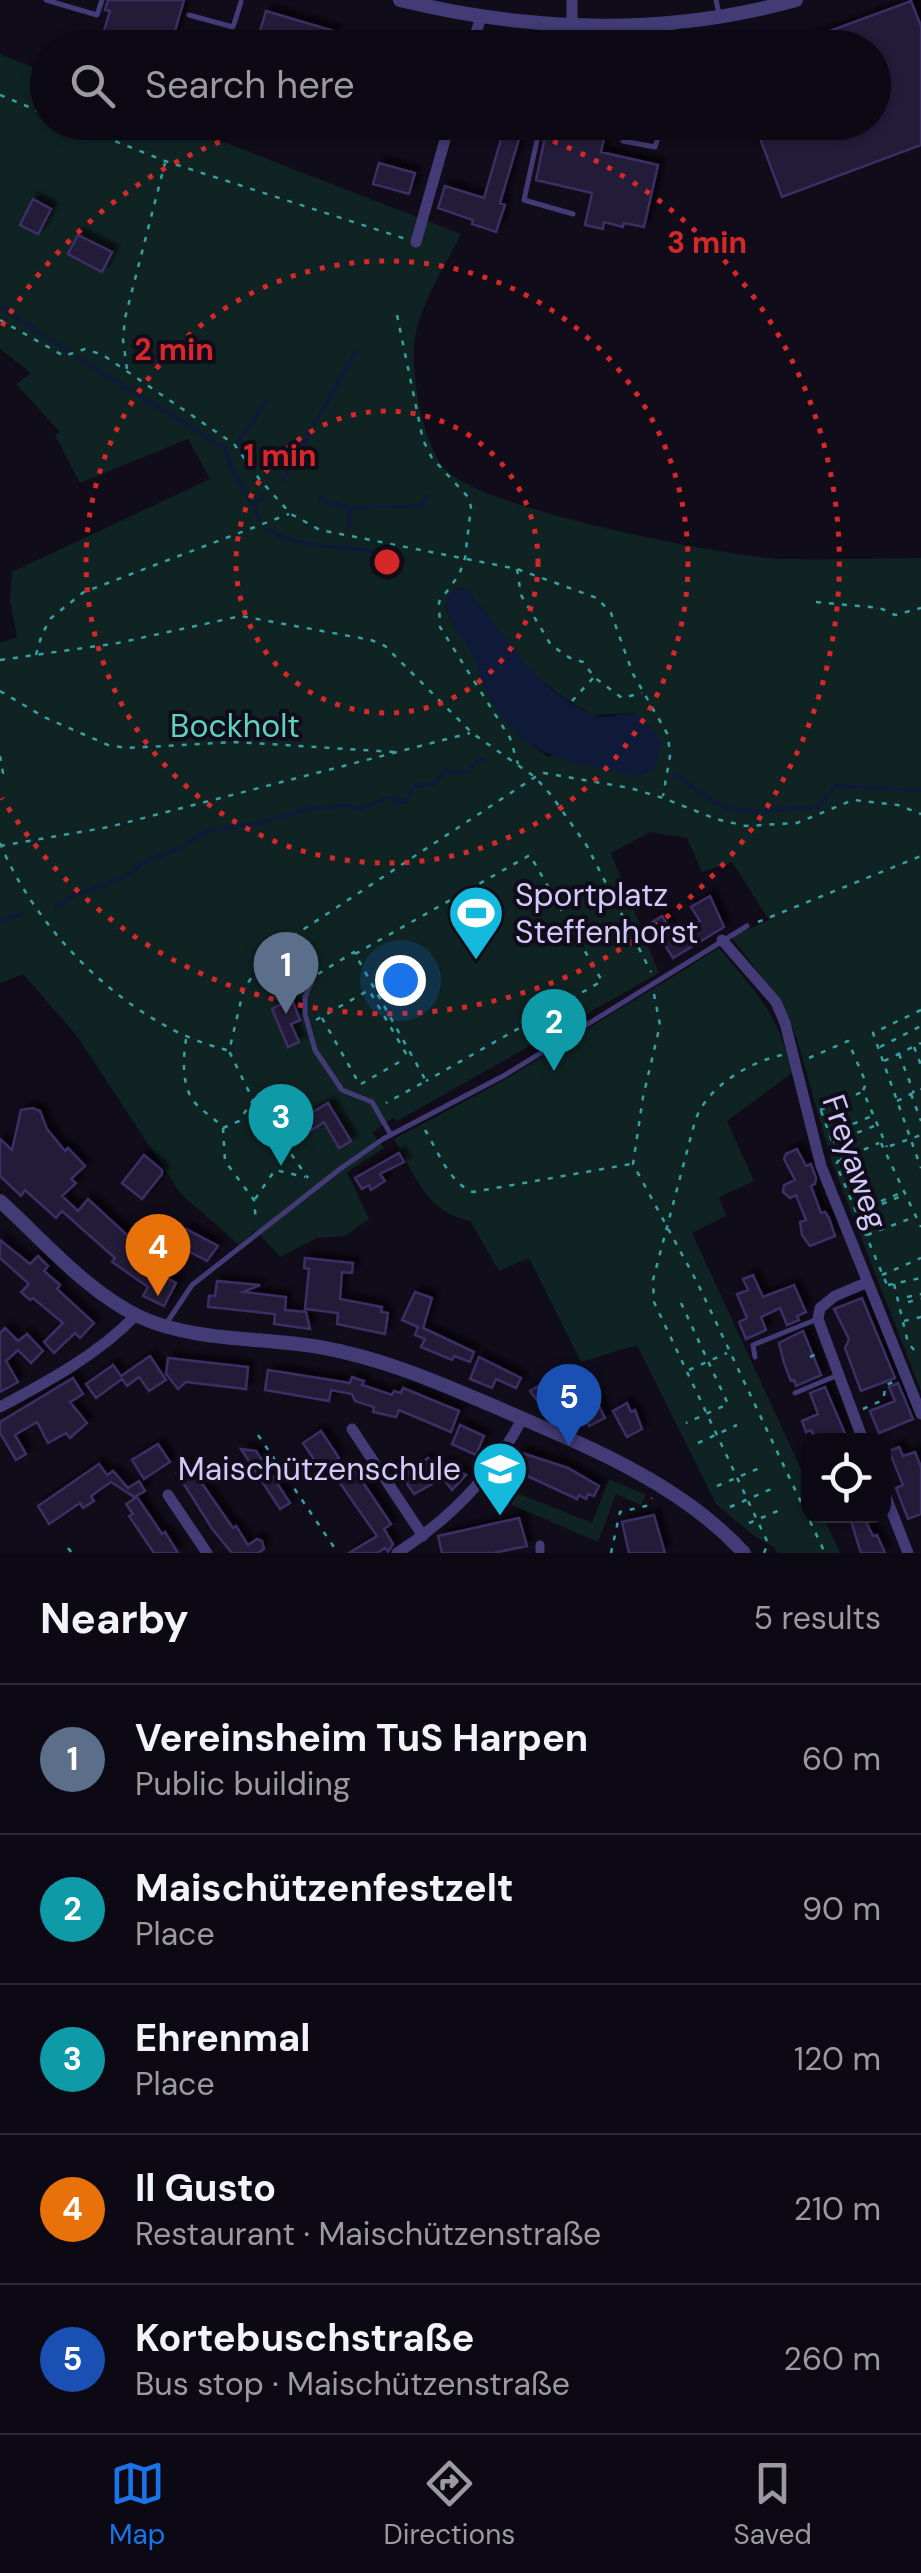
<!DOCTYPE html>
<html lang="en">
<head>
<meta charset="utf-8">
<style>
	body { margin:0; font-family:"DM Sans",sans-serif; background:#15121d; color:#f1f3f6 }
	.controls { position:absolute; right:30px; bottom:30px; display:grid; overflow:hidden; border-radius:20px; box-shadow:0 2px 8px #0004 }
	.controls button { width:90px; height:90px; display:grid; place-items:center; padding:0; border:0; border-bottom:2px solid #2c2a34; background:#0c0914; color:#f1f3f6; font:50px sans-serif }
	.you { position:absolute; left:400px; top:980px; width:35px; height:35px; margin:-25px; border:8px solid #fff; border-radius:50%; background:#1a73e8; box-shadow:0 0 0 15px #1a73e833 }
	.badge { display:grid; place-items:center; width:65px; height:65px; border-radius:50%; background:#1a73e8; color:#fff; font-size:32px; font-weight:700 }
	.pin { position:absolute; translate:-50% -82px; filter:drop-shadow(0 2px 5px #0008) }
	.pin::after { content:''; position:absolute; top:52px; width:35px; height:30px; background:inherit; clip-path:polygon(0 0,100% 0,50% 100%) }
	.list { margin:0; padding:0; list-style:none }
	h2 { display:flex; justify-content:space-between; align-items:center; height:130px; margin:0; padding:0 40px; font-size:42px }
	h2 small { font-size:32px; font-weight:400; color:#9a9aa0 }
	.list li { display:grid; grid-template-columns:65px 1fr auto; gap:30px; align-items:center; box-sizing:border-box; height:150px; padding:0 40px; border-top:2px solid #2c2a34 }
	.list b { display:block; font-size:38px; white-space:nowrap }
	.list p { margin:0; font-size:32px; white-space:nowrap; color:#9a9aa0 }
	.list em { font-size:32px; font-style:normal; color:#9a9aa0 }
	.icon { flex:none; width:55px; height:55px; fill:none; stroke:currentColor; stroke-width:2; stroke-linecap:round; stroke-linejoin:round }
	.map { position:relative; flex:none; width:921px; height:1553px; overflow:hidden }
	.search { position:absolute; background:#0c0914; box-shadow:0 2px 8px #0004; left:30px; right:30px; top:30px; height:110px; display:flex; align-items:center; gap:25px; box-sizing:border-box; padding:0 35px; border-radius:55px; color:#9a9aa0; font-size:38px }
	.sheet { height:880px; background:#0c0914 }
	nav { display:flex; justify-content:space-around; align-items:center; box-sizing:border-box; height:140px; border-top:2px solid #2c2a34; background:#0c0914; font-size:28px; color:#9a9aa0 }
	nav a { display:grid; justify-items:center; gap:5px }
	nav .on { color:#1a73e8 }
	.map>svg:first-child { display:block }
</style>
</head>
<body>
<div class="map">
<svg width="921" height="1553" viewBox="0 0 921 1553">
	<defs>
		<filter id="shadow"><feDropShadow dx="6" dy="-6" stdDeviation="2.5" flood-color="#0009"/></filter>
	</defs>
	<rect width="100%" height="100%" fill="#100c1a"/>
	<!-- green -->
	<path fill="#102323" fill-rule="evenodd" d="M0,54l47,19 1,49 127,1 286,111c-16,32 -40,68 -46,104 -5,33 7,104 29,130 34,40 267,85 325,90 50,3 102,0 152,0v833l-89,-228 -35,-124 -17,-39 -49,-63 38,-17 -37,-58 -30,10 -15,-34 -37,-6 -39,21 48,120 -262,148 -4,-3 -21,15 12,15 -37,24 22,47 -24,17 -28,2 -37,19 -24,-27 -17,15 -58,-51 -104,-158 -54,-62 -23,9v-340l17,-6 -7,-36 2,-29 198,-93 -22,-40 -108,44 -25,-48 5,-3 -44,-48 15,-11 -31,-24zM455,588l12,1 60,80 37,29 29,17 42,-2 -86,44c-28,-17 -49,-41 -65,-71 -5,-10 -5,-21 -10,-31 -9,-17 -23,-29 -29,-48z
		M719,948c37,44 60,66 73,125l-65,48 27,60 -35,16 7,19 -34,17 116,251v32h15l17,37h-63l-2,-5 -21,-12 -38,-32 -79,-159 -56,17 -52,-104 -30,13 -29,-50c-43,-8 -56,-47 -76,-82l112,-60z
		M609,1479l37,16 -5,10 -25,-11 -18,48 -102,-44 -2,-14 98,39z"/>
	<!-- water -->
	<path fill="#0e1a37" d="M455,588l12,1c43,49 58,91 120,123 35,18 38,-22 74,29 -3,17 -3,32 -23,35 -72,-15 -122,-17 -156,-94 -4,-9 -4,-20 -10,-29 -10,-18 -28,-31 -26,-54z"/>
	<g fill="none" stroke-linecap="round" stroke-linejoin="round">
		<!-- stream -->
		<path stroke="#0e1a37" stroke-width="4" d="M0,307l69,45
			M78,358l148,91 4,17 30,53
			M237,443l30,-42
			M283,480l73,-129
			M320,500l29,8
			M254,505l11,-10
			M265,527c34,26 87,15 126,30
			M348,528l2,-20 71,-2 6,-10
			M674,773c16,11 37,31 55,35 30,8 61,-2 90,-1l16,-21 86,4
			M56,907l17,-11 56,-21 13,-12 37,-14 28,-18 54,-8 49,-15 37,-2 14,3 27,-12h5l4,8 3,-5 6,2 8,-16 19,-2 11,-12h22l8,-9 9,-4
			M0,921l21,-7"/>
	</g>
	<!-- building -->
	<path fill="#231a39" stroke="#3d2e63" stroke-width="2.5" filter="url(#shadow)" d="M108,0h76l-14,48h-59l-11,-4 10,-33 -5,-1z
		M911,1l10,25v119l-139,52 -28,-75h120v-74l-85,-2z
		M266,11l68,20 -5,17h-74z
		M506,122h18l-24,81 5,2 -9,27 -24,-8 1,-4 -35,-12 7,-22 39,12z
		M548,122h60l-7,30 57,13 -14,62 -20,-4 -1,4 -19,-5 -1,7 -18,-4 7,-32 -56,-13z
		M379,163l36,10 -6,21 -36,-10z
		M33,199l18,10 -13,25 -18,-9z
		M78,235l34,17 -10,20 -34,-18z
		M710,896l14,31 -51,31 -22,-35 11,-7 12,20 26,-15 -9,-14z
		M297,978l4,13 -10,6 9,23 -9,4 8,18 -11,5 -16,-38 9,-5 -6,-13z
		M328,1103l23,38 -12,7 -15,-26 -12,8 -7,-13z
		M32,1108l8,3 7,18 18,22 3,-3 17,18 -14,13 5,4 -14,13 16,15 10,-12 53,49 9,-14 24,17 12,-22 32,17 -11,15 -21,-11 -19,28 9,5 -12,23 -21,-10 5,-9 -36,-25 3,-4 -53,-47 -6,7 -31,-28 -4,6 -21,-20v-37l12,11 9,-40z
		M797,1149l9,17 5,-2 5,14 -1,6 -4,2 10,27 4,-1 4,6 6,18 -25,10 -8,-11 -2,-13 6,-2 -10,-25 -6,3 -7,-6 1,-7 11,-5 -11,-21 2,-5z
		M399,1153l5,9 -24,12 5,7 -14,9 -2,-5 -7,4 -7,-11z
		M144,1155l18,15v4l-20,25 -20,-16z
		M0,1240l30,24 8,-8 10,10 -4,5 16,14 -3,4 37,34 -14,15 -5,-5 -21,20 -10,-11 19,-19 -30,-25 -3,2 -9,-8 8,-8 -29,-26z
		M305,1258l48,5 -1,10 -10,-1 -2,27 42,8 -1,5 7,1 -3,21 -48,-10 1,-11 -33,-4 4,-40 -5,-1z
		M753,1275l10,22 31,-12 12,27 -9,4 2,4 -12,5 -7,-17 -19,9 5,13 -20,9 -7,-17 8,-4 -10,-24 11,-4 -5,-11z
		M217,1281l43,4 -17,7 43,5 -1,13 21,2 4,17 -36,-5 1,-10 -67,-7 1,-11h6z
		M415,1292l17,6 -9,30 51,24 -4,10 -16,-6 -2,4 -31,-13 4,-8 -10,-4 3,-8 -16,-7z
		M862,1298l33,80 -34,13 -16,-43 4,-9 -15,-30z
		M5,1328l13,13 9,-7 16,17 -12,12 -13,-13 -12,11 12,21 -18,10v-59z
		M803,1331l18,44 -25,11 -2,-6 -3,1 -7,-18 -5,-20z
		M150,1356l16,24 -17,11 -10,-14 -12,9 -5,-7 -26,19 -10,-14 27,-19 8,11z
		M479,1357l42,21 -5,10 -20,-9 -4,9 -22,-9z
		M168,1358l80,9 -2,22 -60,-7 -8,7 -12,-15z
		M268,1370l82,13 2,-6 12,4 -2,4 30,10 2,-4 7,2 2,-5 56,23 -8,21 -52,-22 -3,7 -23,-5 1,-5 -19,-6 -3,-7 -21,-4 -2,11 -64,-11z
		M73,1378l10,16 -13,8 17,21 -17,15 -4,-5 -18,10 -11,-21 -22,13 11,19 -10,6 -16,-27v-11z
		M898,1383l15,36 -34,14 -9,-22 25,-10 -6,-14z
		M540,1385l15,10 1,-3 10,4 4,8 23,-10 12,24 -16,8 -11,-20 -6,14 -29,-12 -13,-17z
		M825,1387l21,49 -12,4h-18l-5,-10 -5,2 -4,-11 16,-7 -8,-21z
		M627,1403l4,9 4,-2 7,19 -15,8 -14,-26z
		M460,1425l24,11 -8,19 -24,-11z
		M321,1431l18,27 -18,12 -18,-27z
		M158,1444l12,18 -26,17 -12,-19z
		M899,1447l4,9 12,-4 6,15v47l-13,5 -12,-31 7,-3 -14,-34z
		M241,1449l15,2 34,52 -10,6z
		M519,1452l49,16 31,18 -5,10 -6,-2 -2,5 -7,-4 -2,4 -65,-30z
		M428,1458l7,11 10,-6 21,12 -14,15 -9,-12 -29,16 -12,-18z
		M99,1464l8,11 6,-4 15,17 11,-7 6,10 -11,6 -23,-15 -20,14 3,5 -11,7 -3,-5 -31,21 -11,-18z
		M189,1465l44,63 3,-2 12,19 9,-6 5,2 2,8 -6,4h-26l-19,-23 -36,-57z
		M356,1472l35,52 -7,5 9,15 -5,8 -3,-4 -8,5h-28l28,-17 -37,-53z
		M137,1497l25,37 3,-2 13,21h-24l-25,-37 4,-2 -7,-10z
		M654,1515l11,38h-36l-7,-31z
		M863,1516l10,20 4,-1 8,18h-24l-10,-32z
		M519,1518l8,28 -34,7h-51l-4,-17z"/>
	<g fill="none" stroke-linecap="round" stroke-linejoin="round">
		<!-- path -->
		<path stroke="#36a0a2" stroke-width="2.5" stroke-dasharray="5 8" stroke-linecap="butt" d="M0,95l48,20
			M67,122l98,39 241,78
			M397,315l26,125 9,18 36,39 3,10 -6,51 -6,17 -20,27 1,25 70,111 8,26
			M0,320l64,36 21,-7 18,6 131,89 26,36 31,34 29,16 197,39 80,29 14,15 22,61 35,61 2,21 -7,40
			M127,369l-4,-29 2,-22 40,-155
			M517,569l4,26 30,50 19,13 13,4 11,15 28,21 20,-5
			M816,602l64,6 15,7 26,-7
			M36,655l6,-21 9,-16 33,-26 205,-78
			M0,660l118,-17 123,-27 130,24 14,6 87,87 63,44 16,18 36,51 64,126
			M0,691l44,26 64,28 19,3 109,-6 159,10
			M572,701l21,-23
			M0,756l3,17 -3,6
			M0,843c37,90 131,184 227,207
			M0,846l109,-19 361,-94
			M758,922l163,-66
			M355,954l175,-99 72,126 -176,100
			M318,974l36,-22 72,129 -40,22
			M654,994l6,31 -17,72 -10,67 64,118 128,271
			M921,1010l-48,23 48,135
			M322,1018l38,67
			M316,1020l53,-30 39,67
			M186,1039c-3,21 -5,50 11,66 9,9 19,14 26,23l2,33 29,39 2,21
			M880,1047l41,-21
			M914,1047l7,18
			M899,1054l15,39
			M809,1058l39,-17 18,42 -3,8 24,56
			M884,1061l37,-18
			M361,1084l45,-26
			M911,1094l10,27
			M254,1101l54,77
			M897,1101l24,-12
			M820,1110l42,-18
			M821,1111l18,49 -3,4 51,121
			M223,1128l16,-7 14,-21 -24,-49 15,-63 28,-38 263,-173 9,-4 86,15 33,10 53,21 30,7 51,-3 56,-23 45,5 23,9
			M425,1130c13,21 24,53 48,62l158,-28
			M829,1134l43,-18
			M833,1142l44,-17
			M881,1143l40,84
			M890,1146l31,-11
			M840,1160l39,-17
			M255,1199l20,-29 30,7
			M857,1211l46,-19
			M858,1214l48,-20
			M867,1235l50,-19
			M882,1275l39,-17
			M894,1284l14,59 7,8h6
			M888,1285l33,-7
			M907,1297l14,-3
			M908,1302l13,-3
			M681,1303l47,101 -42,19
			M904,1321l17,-4
			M810,1357l9,-4
			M689,1370l38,-17
			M863,1409l20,-9 3,-15 9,-4
			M258,1435l80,118
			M698,1443l39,-18
			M717,1486l45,-19
			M485,1493l9,10
			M730,1507l41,-18
			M749,1523l31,-13
			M68,1548l4,5
			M611,1553l9,-41 26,-6 6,-8
			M764,1553l4,-10 -114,-241 -1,-22 42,-159c12,-34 52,-58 87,-66"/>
		<!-- service -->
		<path stroke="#423b75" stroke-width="5" d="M46,0l51,15 5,-15
			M716,0l3,14
			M189,15l44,12 8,-25
			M672,26v22
			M563,48l8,-20
			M541,122l-17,78 49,14
			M627,122l-4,19 32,6 8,-25
			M313,979l-8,18v17l10,36 27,40 30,12 19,33
			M166,1324l26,-39 148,-116 43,-30 122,-64 242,-149
			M755,1357l-2,-12 62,-25
			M795,1393l43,-18"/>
		<!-- pedestrian -->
		<path stroke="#423b75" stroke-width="9" d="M540,1545v8"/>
		<!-- minor -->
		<path stroke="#423b75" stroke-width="11" d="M572,0v26
			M471,48l10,-31
			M416,242l34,-120
			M722,940l54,62 9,21 36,143 100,248
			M0,1407c47,-25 99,-53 136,-92
			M352,1429l71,107
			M863,1440l-45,-121 2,-11 15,-12 33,-14
			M884,1492l24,61
			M168,1495l39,58
			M397,1553c53,-34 96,-78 125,-134"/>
		<!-- tertiary -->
		<path stroke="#423b75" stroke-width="14" d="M400,0c131,32 266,36 396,0
			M0,1201c43,39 87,91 140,116 55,25 120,20 179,30 65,11 125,38 186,64 84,36 176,73 239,142"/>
	</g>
	<!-- distance rings -->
	<g fill="none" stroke="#d62828" stroke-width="5" stroke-dasharray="5 10">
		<circle cx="387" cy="562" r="151"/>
		<circle cx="387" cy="562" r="301"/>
		<path d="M2 326A452 452 0 0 1 278 123M496 123A452 452 0 1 1 2 798"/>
	</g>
	<!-- icons -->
	<defs>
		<g id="stadium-pin" transform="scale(2.875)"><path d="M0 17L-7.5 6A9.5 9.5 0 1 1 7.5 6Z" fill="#13badd" stroke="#100c1a"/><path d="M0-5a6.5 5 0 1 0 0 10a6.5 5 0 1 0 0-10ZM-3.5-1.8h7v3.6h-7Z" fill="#fff"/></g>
		<g id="school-pin" transform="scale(2.875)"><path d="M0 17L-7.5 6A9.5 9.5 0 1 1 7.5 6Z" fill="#13badd" stroke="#100c1a"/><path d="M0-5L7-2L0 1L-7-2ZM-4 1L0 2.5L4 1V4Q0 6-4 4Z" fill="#fff"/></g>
	</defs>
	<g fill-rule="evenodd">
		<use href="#stadium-pin" x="476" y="913"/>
		<use href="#school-pin" x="500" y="1469"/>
	</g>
	<g text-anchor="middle" stroke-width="8" stroke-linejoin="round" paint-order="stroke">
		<!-- park labels -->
		<g font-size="32" fill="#5ed3be" stroke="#100c1a">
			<text x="235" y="737">Bockholt</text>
		</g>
		<!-- poi labels -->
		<g font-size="32" fill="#d3cafa" stroke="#100c1a" text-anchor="start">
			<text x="515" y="906">Sportplatz<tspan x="515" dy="37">Steffenhorst</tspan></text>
			<text x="461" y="1480" text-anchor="end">Maischützenschule</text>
		</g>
		<!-- street labels -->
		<g font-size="32" fill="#d3cafa" stroke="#100c1a">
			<text transform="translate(855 1162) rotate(71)" y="11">Freyaweg</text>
		</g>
	</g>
	<circle cx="387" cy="562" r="15" fill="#d62828" stroke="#100c1a" stroke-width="5"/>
	<g font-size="30" text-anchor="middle" font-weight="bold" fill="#d62828" stroke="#100c1a" stroke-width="8" stroke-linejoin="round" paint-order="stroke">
		<text x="707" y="253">3 min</text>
		<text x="174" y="360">2 min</text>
		<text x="280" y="466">1 min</text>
	</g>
</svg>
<div class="controls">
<button><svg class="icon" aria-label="locate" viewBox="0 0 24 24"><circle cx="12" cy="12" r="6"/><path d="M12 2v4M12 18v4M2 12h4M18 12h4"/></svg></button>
</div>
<div class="you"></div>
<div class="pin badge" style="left:286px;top:1014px;background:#5c6f8a">1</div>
<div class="pin badge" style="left:554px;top:1071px;background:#0f9aa8">2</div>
<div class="pin badge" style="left:281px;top:1166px;background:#0f9aa8">3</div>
<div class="pin badge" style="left:158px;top:1296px;background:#e8710a">4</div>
<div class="pin badge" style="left:569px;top:1446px;background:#1a4fb4">5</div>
<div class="search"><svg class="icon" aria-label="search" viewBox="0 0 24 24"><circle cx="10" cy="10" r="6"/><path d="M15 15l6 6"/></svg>Search here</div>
</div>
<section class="sheet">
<h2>Nearby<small>5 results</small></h2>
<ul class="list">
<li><span class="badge" style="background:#5c6f8a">1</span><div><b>Vereinsheim TuS Harpen</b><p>Public building</p></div><em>60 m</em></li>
<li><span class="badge" style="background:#0f9aa8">2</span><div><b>Maischützenfestzelt</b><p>Place</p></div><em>90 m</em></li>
<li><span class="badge" style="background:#0f9aa8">3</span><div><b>Ehrenmal</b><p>Place</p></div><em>120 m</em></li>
<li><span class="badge" style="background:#e8710a">4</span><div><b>Il Gusto</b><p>Restaurant · Maischützenstraße</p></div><em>210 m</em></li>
<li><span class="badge" style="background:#1a4fb4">5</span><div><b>Kortebuschstraße</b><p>Bus stop · Maischützenstraße</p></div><em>260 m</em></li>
</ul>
</section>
<nav>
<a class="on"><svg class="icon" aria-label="map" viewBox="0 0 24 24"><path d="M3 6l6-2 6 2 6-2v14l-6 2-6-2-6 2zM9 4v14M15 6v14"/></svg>Map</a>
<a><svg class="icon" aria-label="directions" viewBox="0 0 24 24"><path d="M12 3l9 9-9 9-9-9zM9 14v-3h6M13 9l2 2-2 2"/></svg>Directions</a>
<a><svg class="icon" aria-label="saved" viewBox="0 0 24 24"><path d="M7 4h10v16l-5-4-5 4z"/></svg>Saved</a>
</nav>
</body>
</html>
